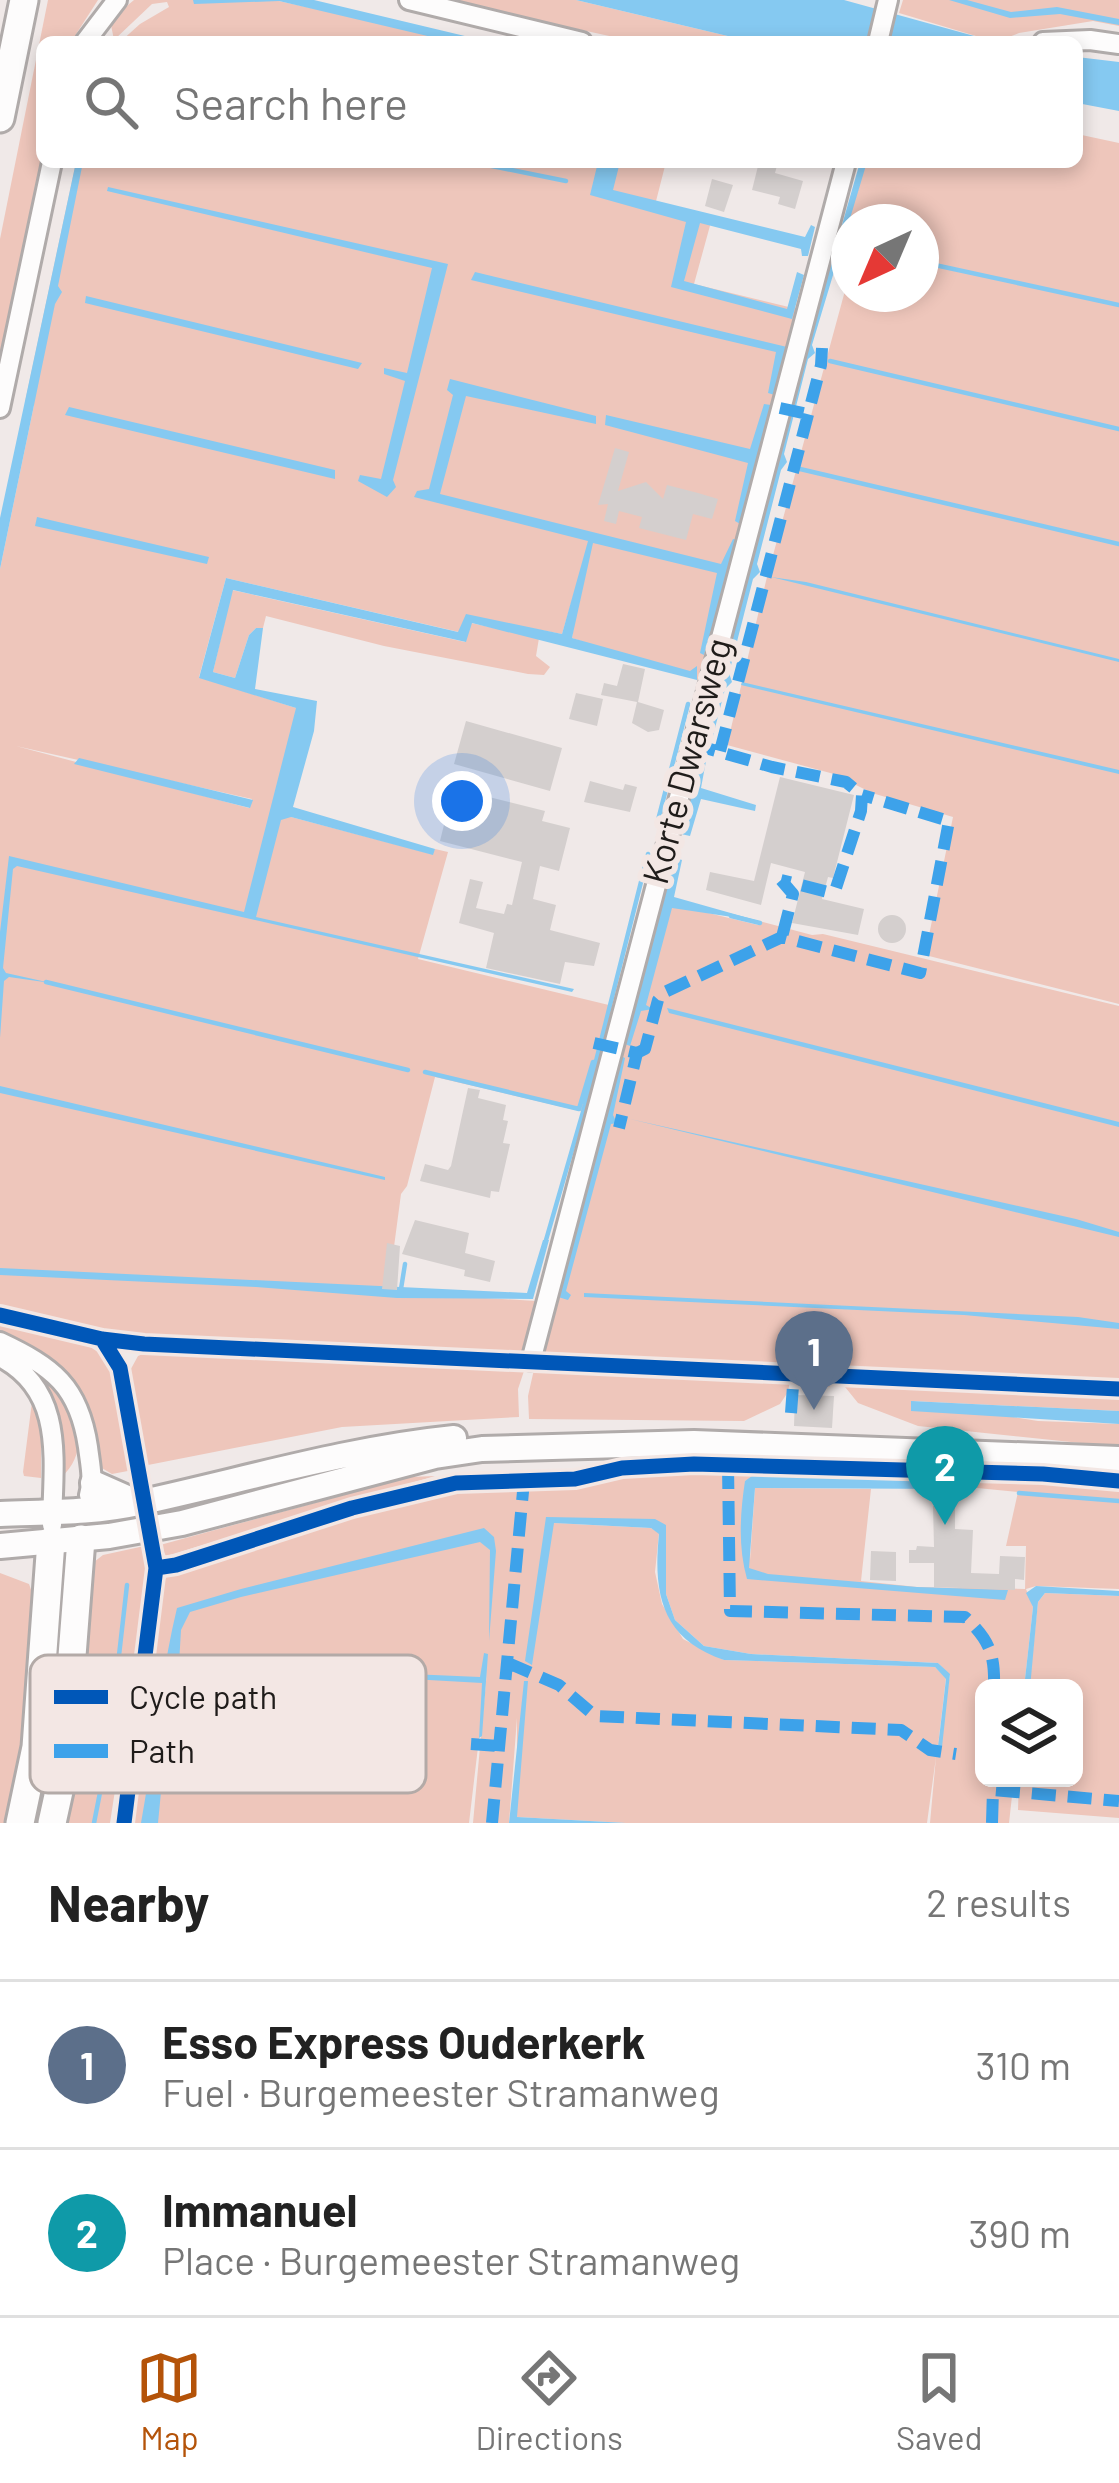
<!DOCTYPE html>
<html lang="en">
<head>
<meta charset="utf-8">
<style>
	body { margin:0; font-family:Barlow,sans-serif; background:#f2f2f2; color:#222 }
	.controls { position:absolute; right:36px; bottom:36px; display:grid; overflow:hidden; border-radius:18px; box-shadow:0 6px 18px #0003 }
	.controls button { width:108px; height:108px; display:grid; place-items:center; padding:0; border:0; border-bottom:3px solid #e0e0e0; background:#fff; color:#222; font:60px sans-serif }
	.compass { position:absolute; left:831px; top:204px; width:108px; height:108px; border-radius:50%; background:#fff; box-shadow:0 6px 18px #0003; rotate:224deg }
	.you { position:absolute; left:462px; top:801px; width:42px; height:42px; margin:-30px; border:9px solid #fff; border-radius:50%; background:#1a73e8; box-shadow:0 0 0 18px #1a73e833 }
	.badge { display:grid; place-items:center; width:78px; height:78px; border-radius:50%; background:#b45309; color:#fff; font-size:39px; font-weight:700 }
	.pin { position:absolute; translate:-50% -99px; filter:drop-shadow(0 3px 6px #0008) }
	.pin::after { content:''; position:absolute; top:63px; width:42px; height:36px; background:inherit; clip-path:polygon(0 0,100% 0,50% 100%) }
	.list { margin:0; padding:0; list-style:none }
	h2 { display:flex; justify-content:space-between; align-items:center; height:156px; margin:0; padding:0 48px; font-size:51px }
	h2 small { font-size:39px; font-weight:400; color:#767676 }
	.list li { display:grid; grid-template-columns:78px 1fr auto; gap:36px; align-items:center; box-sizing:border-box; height:168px; padding:0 48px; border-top:3px solid #e0e0e0 }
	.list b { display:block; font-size:45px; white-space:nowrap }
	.list p { margin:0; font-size:39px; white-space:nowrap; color:#767676 }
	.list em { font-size:39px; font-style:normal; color:#767676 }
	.icon { flex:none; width:66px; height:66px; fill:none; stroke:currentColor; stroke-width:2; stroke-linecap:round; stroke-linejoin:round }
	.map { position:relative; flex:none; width:1119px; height:1823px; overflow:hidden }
	.search { position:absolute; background:#fff; box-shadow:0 6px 18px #0003; left:36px; right:36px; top:36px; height:132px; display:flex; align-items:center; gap:30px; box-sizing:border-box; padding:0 42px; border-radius:18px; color:#767676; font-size:45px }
	.sheet { height:492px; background:#fff }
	nav { display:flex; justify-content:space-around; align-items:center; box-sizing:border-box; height:168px; border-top:3px solid #e0e0e0; background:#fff; font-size:33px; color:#767676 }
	nav a { display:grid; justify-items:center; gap:6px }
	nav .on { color:#b45309 }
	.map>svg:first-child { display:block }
</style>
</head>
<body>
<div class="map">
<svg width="1119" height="1823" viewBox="0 0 1119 1823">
	<rect width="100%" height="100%" fill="#f0e9e8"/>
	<!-- green -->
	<path fill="#eec6bb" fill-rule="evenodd" d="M48,0h50l-27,42h-29v120h3l-45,225v-148z
		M134,0h140l194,42h-348l20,-18 29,-17 -2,-5 -15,2 -38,36 -4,-20z
		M444,0h132l177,42h-116z
		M903,0h216v26l-26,-5 -74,12 -23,9 -97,-29z
		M1077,134l42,9v861l-194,-49 28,-138 -81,-24 -38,-19 -107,-29 39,-164 83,-305v18h72v-72h-72v32l-12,-3 24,-89h216z
		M76,162h590l-12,47 57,13 -17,62 103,25 -98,371 -127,-42 13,-82 -23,78 -96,-18 -7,16 -233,-54 -27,99 97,31 -5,109 141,37 3,-5 13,3 -30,107 195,47 -29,106 -149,-35 -28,109 -6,8 -13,98 148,9 -13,56 -372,-17 -47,-6 -104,-23v-742l34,-164 -9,-3zM16,746l236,53 -3,9z
		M232,590l233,52 6,-19 68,15 -3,18 14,11 -6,8 -16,-1 -144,-28 -118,-30 -3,12h-7l-7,7 -14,43 -22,-6z
		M663,902l95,23 1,-4 53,14 11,-1 296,72v378l-579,-27z
		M0,1319c39,11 89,15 114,49l19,102 -21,4 -12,-7c-30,-78 -14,-98 -100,-133z
		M152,1350l369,14 4,4 -7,21 1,28 -177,10 -199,39 -16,-90 11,-20z
		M535,1365l256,10 -3,17 -8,12 -36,17 -215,-2 -1,-23z
		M45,1370c23,35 53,72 16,108l-2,-60 -20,-44z
		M796,1375l323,18v18l-208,-10 127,20 81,3v23l-201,-21 -60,-23 -17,-21 -10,-1 -1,6 -35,-2z
		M32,1402l9,18v58l-17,-2 -1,-4z
		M708,1468l64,2 -27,11 5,79 5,-72 116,1 -10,92 56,6 108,2 1,-43h-20l12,-54 -41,-4 -6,-13 148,9v105l-83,-3 -10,3 7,18 -9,81h-40v90h30l-5,45h-79l6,-66 -9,66h-301l-109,-6v-99l-8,105h-36l14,-152 -18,152h-339l31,-236 6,-11 267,-86 146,-8 44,-10zM553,1523l113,2v69l9,26 29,26 47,8 187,9 12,12 -12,71 8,-68 -11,-11 -211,-7 -41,-21 -21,-35 -7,-32 4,-39 -8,-5z
		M435,1476l-269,80 -6,-11 250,-68z
		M149,1545l-1,30 -38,248h-43l27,-261 9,-7z
		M0,1573l29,11 5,14 -5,134 -19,91h-10z
		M1045,1593l74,3v222l-101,-8 1,-32h55v-90h-45l9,-86z"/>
	<!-- water -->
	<path fill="#85c9f1" d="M193,0h121l176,42h-37l-174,-41 -85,3z
		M576,0h268l152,42h-243z
		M949,0h18l44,12 46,-5 62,12v6l-59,-11 -50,4z
		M1077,57l42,5v49l-42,-8z
		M76,162h7l-25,124 4,6 -7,12 -55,265v-51z
		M598,162h22l-7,28 192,47 6,-12 4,2 -7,29h-6l-1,-7 -101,-26 -16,58 103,28 10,-37 7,3 -12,44 -121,-32 15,-65 -96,-27z
		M860,162h7l-55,183 3,8 -7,6 -24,95 3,8 -6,8 -24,94 3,8 -7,7 -24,94 3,9 -7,7 -12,47 -4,-4 88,-350z
		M108,187l340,77 -55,216 3,7 -9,10 -29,-16 2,-6 21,4 24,-98 -21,-7v-6l23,5 25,-105 -325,-77z
		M475,272l312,75 -9,49 -10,-3 8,-41 -305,-72z
		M86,296l276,67 -4,6 -273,-66z
		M450,379l146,37v8l-130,-28 -26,98 281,70 12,-25 5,1 -34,115 -4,-2 17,-80 -124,-30 -21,95 118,33 7,-5v14l-225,-57 -6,19 -233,-52 -20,82 22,6 14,-43 7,-7h7l-8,61 62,12 -3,30 -21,76 142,42 -2,6 -142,-38 -10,3 -25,97 318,72 -2,3 -555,-126 -4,3 -10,99 3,5 45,10 -42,-6 -5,4 -4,57v-106l9,-76 235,56 52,-204 -97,-30 27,-100 232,54 8,-18 96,20 26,-93 -174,-44 3,-6 12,-2 24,-94 -6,-5z
		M764,404l7,1 -29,120 -7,-4 13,-58 -143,-38 1,-10 144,34z
		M69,407l266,63v9l-270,-64z
		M37,517l172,40 -2,7 -172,-38z
		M771,577l35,5 313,77v3z
		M742,682l377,88v4l-378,-89z
		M79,758l174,42 -3,8 -176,-44z
		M701,758l5,3 -5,27 55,17 -1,6 -54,-12 -11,37 -9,-2z
		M674,857l8,3 -8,37 85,24 -87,-13 -26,97 7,4 -12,2 -11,35 -5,-2z
		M667,1008l452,114v5l-450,-114z
		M621,1056l4,2 -12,57 4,8 -6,1 -45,167 5,4 -3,5 -10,-3z
		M0,1086l385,91v3l-385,-87z
		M630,1119l446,100 43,13v5z
		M543,1240h6l-16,59 -136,-1 -141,-11 -256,-12v-7l527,25z
		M584,1293l494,24 41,6v6l-155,-14 -380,-18z
		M911,1401l208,10v13l-208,-13z
		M752,1476l206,5 -4,8 -199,-1 -6,80 19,6 149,13 91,3 -3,10 -258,-21c-9,-32 -7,-65 -2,-98z
		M546,1517l109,2 11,6v69l9,26 29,26 47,8 187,9 12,11 -8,73h-4l8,-68 -11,-12 -211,-7c-63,-21 -71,-67 -65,-126l-8,-6 -97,-5 -22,142 -7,-4z
		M484,1528l10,9 2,14 -7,90 1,-91 -10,-8 -239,55 -51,15 -9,18 -2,34 301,13 4,-24 4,1 -6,82 -3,2 3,-55 -213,-12 -92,2 -5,5 -14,145h-17c13,-72 19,-144 36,-215l64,-19z
		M1036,1586l83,5v5l-74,-3 -7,9 -8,86h-6l9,-81 -7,-14z
		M524,1681h4l-11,136 109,6h-117z"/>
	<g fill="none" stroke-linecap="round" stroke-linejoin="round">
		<!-- stream -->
		<path stroke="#85c9f1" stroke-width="4.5" d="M472,162l94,19
			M921,262l198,43
			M830,361l289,68
			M800,469l319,75
			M658,820l30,-116
			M731,916l29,7
			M46,982l362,88
			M425,1072l154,37 14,-47
			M546,1240l39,-135 63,-251
			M401,1289l4,-25
			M1019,1493l100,8
			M94,1823l14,-71 19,-167"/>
	</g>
	<!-- building -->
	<path fill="#d4cfce" d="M759,162h19l-3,11 28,8 -8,28 -17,-5 2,-7 -28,-7z
		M712,179l21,6 -9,27 -19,-6z
		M615,448l14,4 -11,39 28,-9 17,17 4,-14 31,8 20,6 -6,20 -19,-5 -7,26 -47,-12 3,-11 -23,-6 -3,13 -12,-3 4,-17 -10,1z
		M623,664l22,5 -7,33 26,8 -5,20 -11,2 -16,-9 5,-21 -36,-7 3,-12 13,3z
		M576,693l27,6 -6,27 -28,-7z
		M466,721l96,27 -12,43 -96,-27z
		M780,777l74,18 -21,83 -5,-1 -6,22 42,10 -6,26 -66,-12 13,-51 -34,-9 -10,42 -55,-15 4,-18 44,9z
		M590,781l33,9 2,-6 12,3 -7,25 -46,-10z
		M453,788l92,23 -3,10 28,7 -11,43 -19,-5 -7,33 23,6 -6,25 50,13 -6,23 -29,-4 -5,22 -74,-16 8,-35 -35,-10 11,-44 13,3 -7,26 28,6 3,-10 5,1 10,-43 -82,-21z
		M878 929a14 14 0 1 1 28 0a14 14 0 1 1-28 0Z
		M468,1088l12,2 -2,8 28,7 -3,15 5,1 -5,22 7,1 -11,48 -8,-1 -1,7 -70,-17 5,-17 23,6 3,-4z
		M415,1220l54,13 -4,20 30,8 -5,21 -26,-6 1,-6 -63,-16z
		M387,1243l13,3 -3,44 -15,-1z
		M795,1395l39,1 -2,32 -38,-2z
		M933,1506l22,1v22l18,1 -2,43 28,1 1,-18 25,1 -1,23 -9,-1v11l-81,-3v-24h-25v-13h7l1,-4 17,1z
		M871,1551l25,1v29l-26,-1z"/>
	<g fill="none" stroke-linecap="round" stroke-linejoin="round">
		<!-- minor casing -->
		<g stroke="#b0abaa" stroke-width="24">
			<path id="minor" d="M409,0l173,42
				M85,42l32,-42
				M878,42l10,-42
				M1043,42l47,-2 29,4
				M0,408l52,-246
				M0,1342c53,25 79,44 88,105 2,17 6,32 1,48
				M0,1357c66,34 53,104 52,168
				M531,1361l315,-1199"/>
		</g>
		<!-- major casing -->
		<g stroke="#b0abaa" stroke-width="30">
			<path id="major" d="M93,1483l43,19
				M0,1514c46,-2 93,-1 138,-11 106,-23 208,-54 316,-65
				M0,1546l109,-10 73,-13 253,-67 47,-7 212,-6 425,16"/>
		</g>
		<!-- highway casing -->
		<g stroke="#b0abaa" stroke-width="33">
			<path id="highway" d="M0,118l24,-118
				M20,1823l16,-76 15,-206
				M52,1823l11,-50 18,-234"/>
		</g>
		<!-- minor -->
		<use href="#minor" stroke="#fdfcfc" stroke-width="18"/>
		<!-- major -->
		<use href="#major" stroke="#fdfcfc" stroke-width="24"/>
		<!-- highway -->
		<use href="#highway" stroke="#fdfcfc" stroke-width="27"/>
		<!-- quiet -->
		<path stroke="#3da2ea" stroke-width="12" stroke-dasharray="24 12" stroke-linecap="butt" d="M780,408l28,6
			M692,744l80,23 74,15 16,13 -1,16 -25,77 -8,4 -47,-12
			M720,751l101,-386 1,-17
			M781,880l12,14 -11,43
			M594,1043l43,10 -18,75
			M637,1053l8,-4 13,-49 7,-8 117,-55 138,36 29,-152 -87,-26
			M791,1413l3,-41
			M728,1465l2,146 235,6c24,23 30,36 29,71
			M508,1663l51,22 36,31 306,14 29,20 26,4
			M471,1744l28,2
			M492,1823l32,-342
			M992,1823l1,-33 126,11"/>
		<!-- cycleway casing -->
		<g stroke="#f3e7e4" stroke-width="22">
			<path id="cycleway" d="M0,1315l102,24 42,5 975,45
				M102,1339l18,29 36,200 -32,255
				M156,1568l20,-3 176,-57 104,-25 119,-4 47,-11 72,-4 349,10 76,7"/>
		</g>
		<!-- cycleway -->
		<use href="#cycleway" stroke="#0057b8" stroke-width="15"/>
	</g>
	<g text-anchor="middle" stroke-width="12" stroke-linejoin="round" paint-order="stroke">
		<!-- street labels -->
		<g font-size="36" fill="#1f1c1a" stroke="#f3e7e4">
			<text transform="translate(687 761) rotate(-75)" y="13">Korte Dwarsweg</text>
		</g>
	</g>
	<!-- legend -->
	<rect x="30" y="1655" width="396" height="138" rx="18" fill="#f3e7e4" stroke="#b3aaa7" stroke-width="3"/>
	<rect x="54" y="1690" width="54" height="14" fill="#0057b8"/>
	<rect x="54" y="1744" width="54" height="14" fill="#3da2ea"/>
	<g font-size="33" fill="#1f1c1a">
		<text x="129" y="1709">Cycle path</text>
		<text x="129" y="1763">Path</text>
	</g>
</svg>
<div class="controls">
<button><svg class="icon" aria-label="layers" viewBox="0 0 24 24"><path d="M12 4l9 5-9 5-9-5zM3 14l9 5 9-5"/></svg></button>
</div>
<svg class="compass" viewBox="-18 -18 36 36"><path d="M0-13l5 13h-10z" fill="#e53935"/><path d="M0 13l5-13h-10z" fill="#767676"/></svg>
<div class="you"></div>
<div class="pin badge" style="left:814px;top:1410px;background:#5c6f8a">1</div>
<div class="pin badge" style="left:945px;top:1525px;background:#0f9aa8">2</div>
<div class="search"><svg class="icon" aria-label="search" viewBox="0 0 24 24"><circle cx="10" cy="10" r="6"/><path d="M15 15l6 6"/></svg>Search here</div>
</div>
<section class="sheet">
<h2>Nearby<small>2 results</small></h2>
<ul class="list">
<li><span class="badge" style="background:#5c6f8a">1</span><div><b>Esso Express Ouderkerk</b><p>Fuel · Burgemeester Stramanweg</p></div><em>310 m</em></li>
<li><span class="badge" style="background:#0f9aa8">2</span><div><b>Immanuel</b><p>Place · Burgemeester Stramanweg</p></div><em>390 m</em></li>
</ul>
</section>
<nav>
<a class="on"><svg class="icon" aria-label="map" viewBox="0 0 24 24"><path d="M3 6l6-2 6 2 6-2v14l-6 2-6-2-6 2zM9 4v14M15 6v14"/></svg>Map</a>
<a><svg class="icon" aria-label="directions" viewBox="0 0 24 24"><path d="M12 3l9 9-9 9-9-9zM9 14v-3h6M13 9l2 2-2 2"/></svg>Directions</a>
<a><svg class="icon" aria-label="saved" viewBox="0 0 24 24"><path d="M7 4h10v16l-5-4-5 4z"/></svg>Saved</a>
</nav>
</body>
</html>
